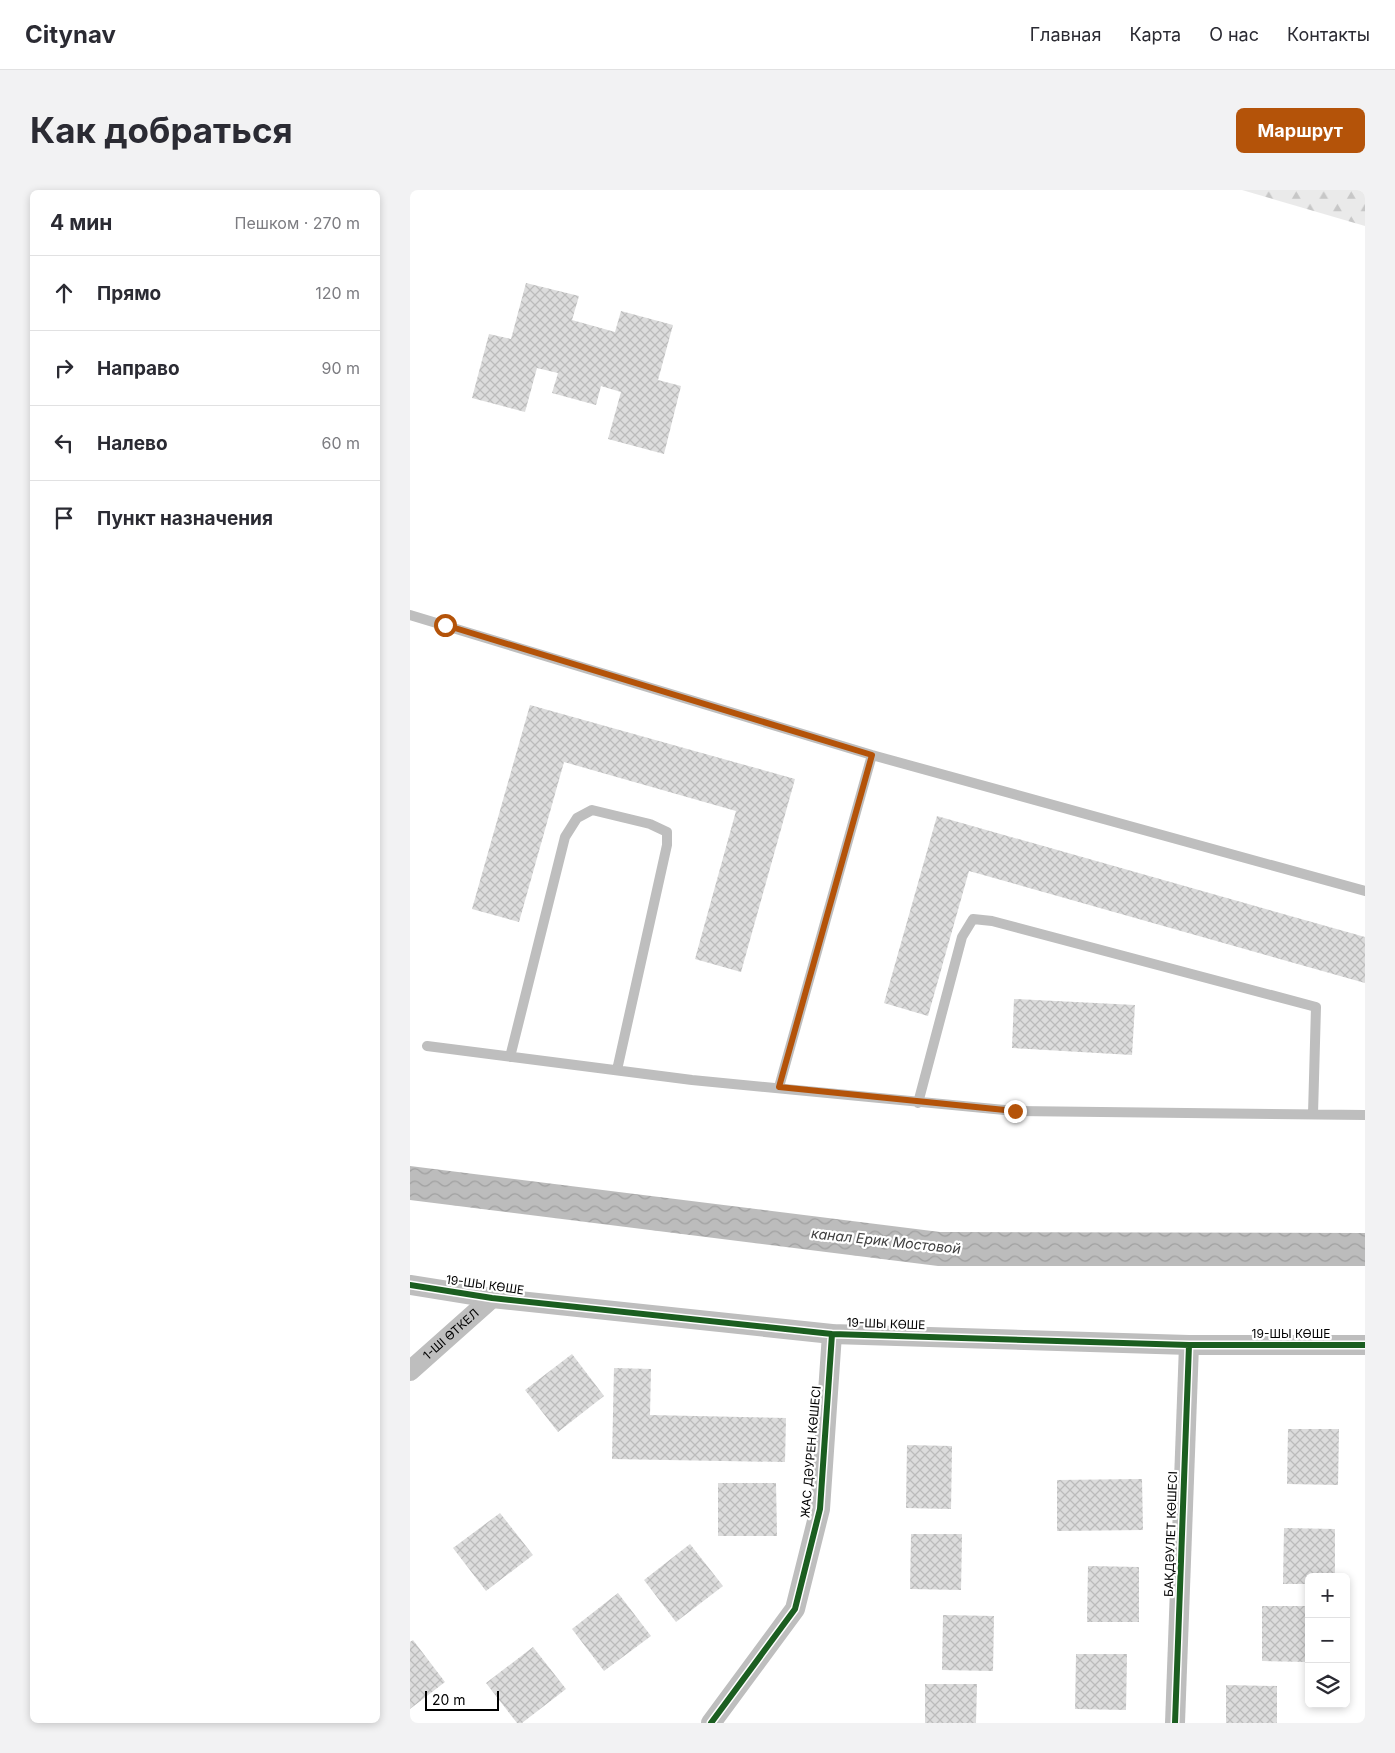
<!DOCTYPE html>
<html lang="ru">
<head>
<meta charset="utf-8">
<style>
	body { margin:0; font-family:Inter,sans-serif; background:#f2f2f3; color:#2b2b33 }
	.controls { position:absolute; right:15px; bottom:15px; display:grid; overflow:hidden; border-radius:8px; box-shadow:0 2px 8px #0003 }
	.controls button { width:45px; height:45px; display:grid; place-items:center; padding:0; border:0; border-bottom:1px solid #e1e1e2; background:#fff; color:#2b2b33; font:25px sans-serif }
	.scale { position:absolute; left:15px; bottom:12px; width:74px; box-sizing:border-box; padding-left:5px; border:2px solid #000; border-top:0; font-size:14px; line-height:18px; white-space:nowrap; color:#000; -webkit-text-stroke:4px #fff; paint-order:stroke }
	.stop { position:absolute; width:15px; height:15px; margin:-11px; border:4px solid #b45309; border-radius:50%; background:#fff }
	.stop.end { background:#b45309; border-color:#fff; box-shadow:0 1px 5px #0008 }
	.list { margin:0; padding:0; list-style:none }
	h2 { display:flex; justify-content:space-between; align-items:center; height:65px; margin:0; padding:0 20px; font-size:21px }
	h2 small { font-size:16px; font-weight:400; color:#7c7c81 }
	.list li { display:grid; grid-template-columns:32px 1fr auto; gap:15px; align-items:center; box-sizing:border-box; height:75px; padding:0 20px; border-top:1px solid #e1e1e2 }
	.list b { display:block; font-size:19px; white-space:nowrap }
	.list em { font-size:16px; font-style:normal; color:#7c7c81 }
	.icon { flex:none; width:28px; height:28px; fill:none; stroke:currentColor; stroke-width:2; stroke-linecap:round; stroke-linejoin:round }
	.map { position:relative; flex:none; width:955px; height:1533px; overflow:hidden; border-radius:8px }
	header { display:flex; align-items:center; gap:30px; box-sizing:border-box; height:70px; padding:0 25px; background:#fff; border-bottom:1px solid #e1e1e2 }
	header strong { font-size:24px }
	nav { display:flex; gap:28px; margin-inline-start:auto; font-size:18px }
	.intro { display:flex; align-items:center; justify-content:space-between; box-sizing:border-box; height:120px; padding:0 30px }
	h1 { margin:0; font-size:35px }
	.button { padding:12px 22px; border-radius:8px; background:#b45309; color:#fff; font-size:18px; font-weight:700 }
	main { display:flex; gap:30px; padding:0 30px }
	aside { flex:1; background:#fff; border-radius:8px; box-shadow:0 2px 8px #0003 }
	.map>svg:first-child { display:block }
</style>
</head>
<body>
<header>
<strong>Citynav</strong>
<nav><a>Главная</a><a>Карта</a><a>О нас</a><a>Контакты</a></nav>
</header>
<div class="intro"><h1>Как добраться</h1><a class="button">Маршрут</a></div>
<main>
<aside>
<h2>4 мин<small>Пешком · 270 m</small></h2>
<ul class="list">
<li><svg class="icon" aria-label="ahead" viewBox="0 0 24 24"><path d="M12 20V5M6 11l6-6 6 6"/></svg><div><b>Прямо</b></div><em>120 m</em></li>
<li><svg class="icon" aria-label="right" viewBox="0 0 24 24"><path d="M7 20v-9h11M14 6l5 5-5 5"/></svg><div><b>Направо</b></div><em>90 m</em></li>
<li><svg class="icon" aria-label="left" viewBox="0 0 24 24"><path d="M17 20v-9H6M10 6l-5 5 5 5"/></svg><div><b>Налево</b></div><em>60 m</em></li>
<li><svg class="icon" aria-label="arrive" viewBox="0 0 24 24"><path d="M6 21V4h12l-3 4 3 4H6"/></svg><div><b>Пункт назначения</b></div></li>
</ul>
</aside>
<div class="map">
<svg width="955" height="1533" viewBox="0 0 955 1533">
	<defs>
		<pattern id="forest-firs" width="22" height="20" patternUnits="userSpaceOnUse" patternTransform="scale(1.25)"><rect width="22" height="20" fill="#eaeaea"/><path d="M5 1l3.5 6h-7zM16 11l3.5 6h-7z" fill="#c7c7c7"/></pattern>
		<pattern id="water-waves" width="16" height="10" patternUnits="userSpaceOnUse" patternTransform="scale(1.25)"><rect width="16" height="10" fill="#bcbcbc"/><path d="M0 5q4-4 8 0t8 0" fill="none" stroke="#a0a0a0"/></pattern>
		<pattern id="building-cross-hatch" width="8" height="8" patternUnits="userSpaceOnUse" patternTransform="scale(1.25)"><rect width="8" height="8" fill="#dcdcdc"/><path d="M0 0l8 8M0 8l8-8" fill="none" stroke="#bbb"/></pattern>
	</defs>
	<rect width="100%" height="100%" fill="#fff"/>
	<!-- forest -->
	<path fill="url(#forest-firs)" d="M832,0h123v36z"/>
	<!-- water -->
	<path fill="url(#water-waves)" d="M0,976l530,66 425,1v33h-427l-528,-66z"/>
	<!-- building -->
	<path fill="url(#building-cross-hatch)" d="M116,93l53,13 -7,24 43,12 6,-21 52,14 -15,55 23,6 -17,68 -56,-15 13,-47 -20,-6 -5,19 -44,-12 6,-20 -21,-5 -12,44 -53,-14 17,-64 22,5z
		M120,515l265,74 -54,193 -46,-13 41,-148 -172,-49 -45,160 -47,-13z
		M527,626l428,121v46l-396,-112 -41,145 -44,-13z
		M604,809l121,6 -3,50 -120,-7z
		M162,1164l32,42 -46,36 -33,-42z
		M204,1178l37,1 -1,46 136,3 -1,44 -173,-3z
		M878,1239h51l-1,56 -51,-1z
		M497,1255l45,1 -1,63 -45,-1z
		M732,1289l1,51 -86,1v-51z
		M308,1293h58l1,53h-59z
		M90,1323l33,42 -47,36 -33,-43z
		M874,1338l51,1v48h-26v7h-26z
		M501,1344h51l-1,56 -51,-1z
		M280,1354l33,42 -47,36 -32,-42z
		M678,1376l51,1v55h-52z
		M208,1403l33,43 -47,35 -32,-42z
		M852,1416h47v56l-47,-1z
		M533,1425l51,1 -1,55 -51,-1z
		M3,1450l32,42 -35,27v-67z
		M123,1457l33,42 -44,34h-5l-31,-40z
		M666,1464h51l-1,56 -51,-1z
		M515,1494h52l-1,39h-51z
		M816,1495l51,1v37h-51z"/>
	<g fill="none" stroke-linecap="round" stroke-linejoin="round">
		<!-- lane -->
		<path stroke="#bebebe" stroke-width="10" d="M0,425l462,140 493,136
			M17,856l265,34 323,31 350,4
			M100,867l55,-220 12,-19 15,-8 58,14 17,8v13l-50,225
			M369,897l93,-332
			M508,913l44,-166 11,-18 19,2 324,86 -3,107"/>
		<!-- street -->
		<g stroke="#bebebe" stroke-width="20">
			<path d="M0,1095l82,13 340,36 357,11h176"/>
			<path id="s1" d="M0,1181l82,-73"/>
			<path d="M301,1533l84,-114 25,-100 12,-175"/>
			<path d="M765,1533l14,-378"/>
		</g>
		<!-- cycleway casing -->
		<g stroke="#fff" stroke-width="9">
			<path id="cycleway" d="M0,1095l82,13 340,36 357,11h176
				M301,1533l84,-114 25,-100 12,-175
				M765,1533l14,-378"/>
		</g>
		<!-- cycleway -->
		<use href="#cycleway" stroke="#1b5e20" stroke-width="6"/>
	</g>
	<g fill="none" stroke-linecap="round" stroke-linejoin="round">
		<!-- route -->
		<path stroke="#b45309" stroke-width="6" d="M35,435l427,130 -93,332 236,24"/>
	</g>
	<g text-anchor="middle" stroke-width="4.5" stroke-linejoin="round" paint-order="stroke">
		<!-- street labels -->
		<g font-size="12" fill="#000" stroke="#fff">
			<text transform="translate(75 1095) rotate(8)" y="4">19-ШЫ КӨШЕ</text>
			<text transform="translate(476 1134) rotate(2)" y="4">19-ШЫ КӨШЕ</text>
			<text x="881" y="1148">19-ШЫ КӨШЕ</text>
			<text dy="4" stroke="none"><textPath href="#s1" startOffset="55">1-ШI ӨТКЕЛ</textPath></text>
			<text transform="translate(401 1262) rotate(-85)" y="4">ЖАС ДӘУРЕН КӨШЕСІ</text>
			<text transform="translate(761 1344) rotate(-88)" y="4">БАҚДӘУЛЕТ КӨШЕСI</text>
		</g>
		<!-- water labels -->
		<g font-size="14" font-style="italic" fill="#404040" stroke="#fff">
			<text transform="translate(476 1051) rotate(6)" y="5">канал Ерик Мостовой</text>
		</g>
	</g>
</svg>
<div class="controls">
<button>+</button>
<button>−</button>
<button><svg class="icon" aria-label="layers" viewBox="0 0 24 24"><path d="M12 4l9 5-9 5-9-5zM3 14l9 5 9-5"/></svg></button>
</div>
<div class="scale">20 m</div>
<div class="stop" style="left:35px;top:435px"></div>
<div class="stop end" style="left:605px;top:921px"></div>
</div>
</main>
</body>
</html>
